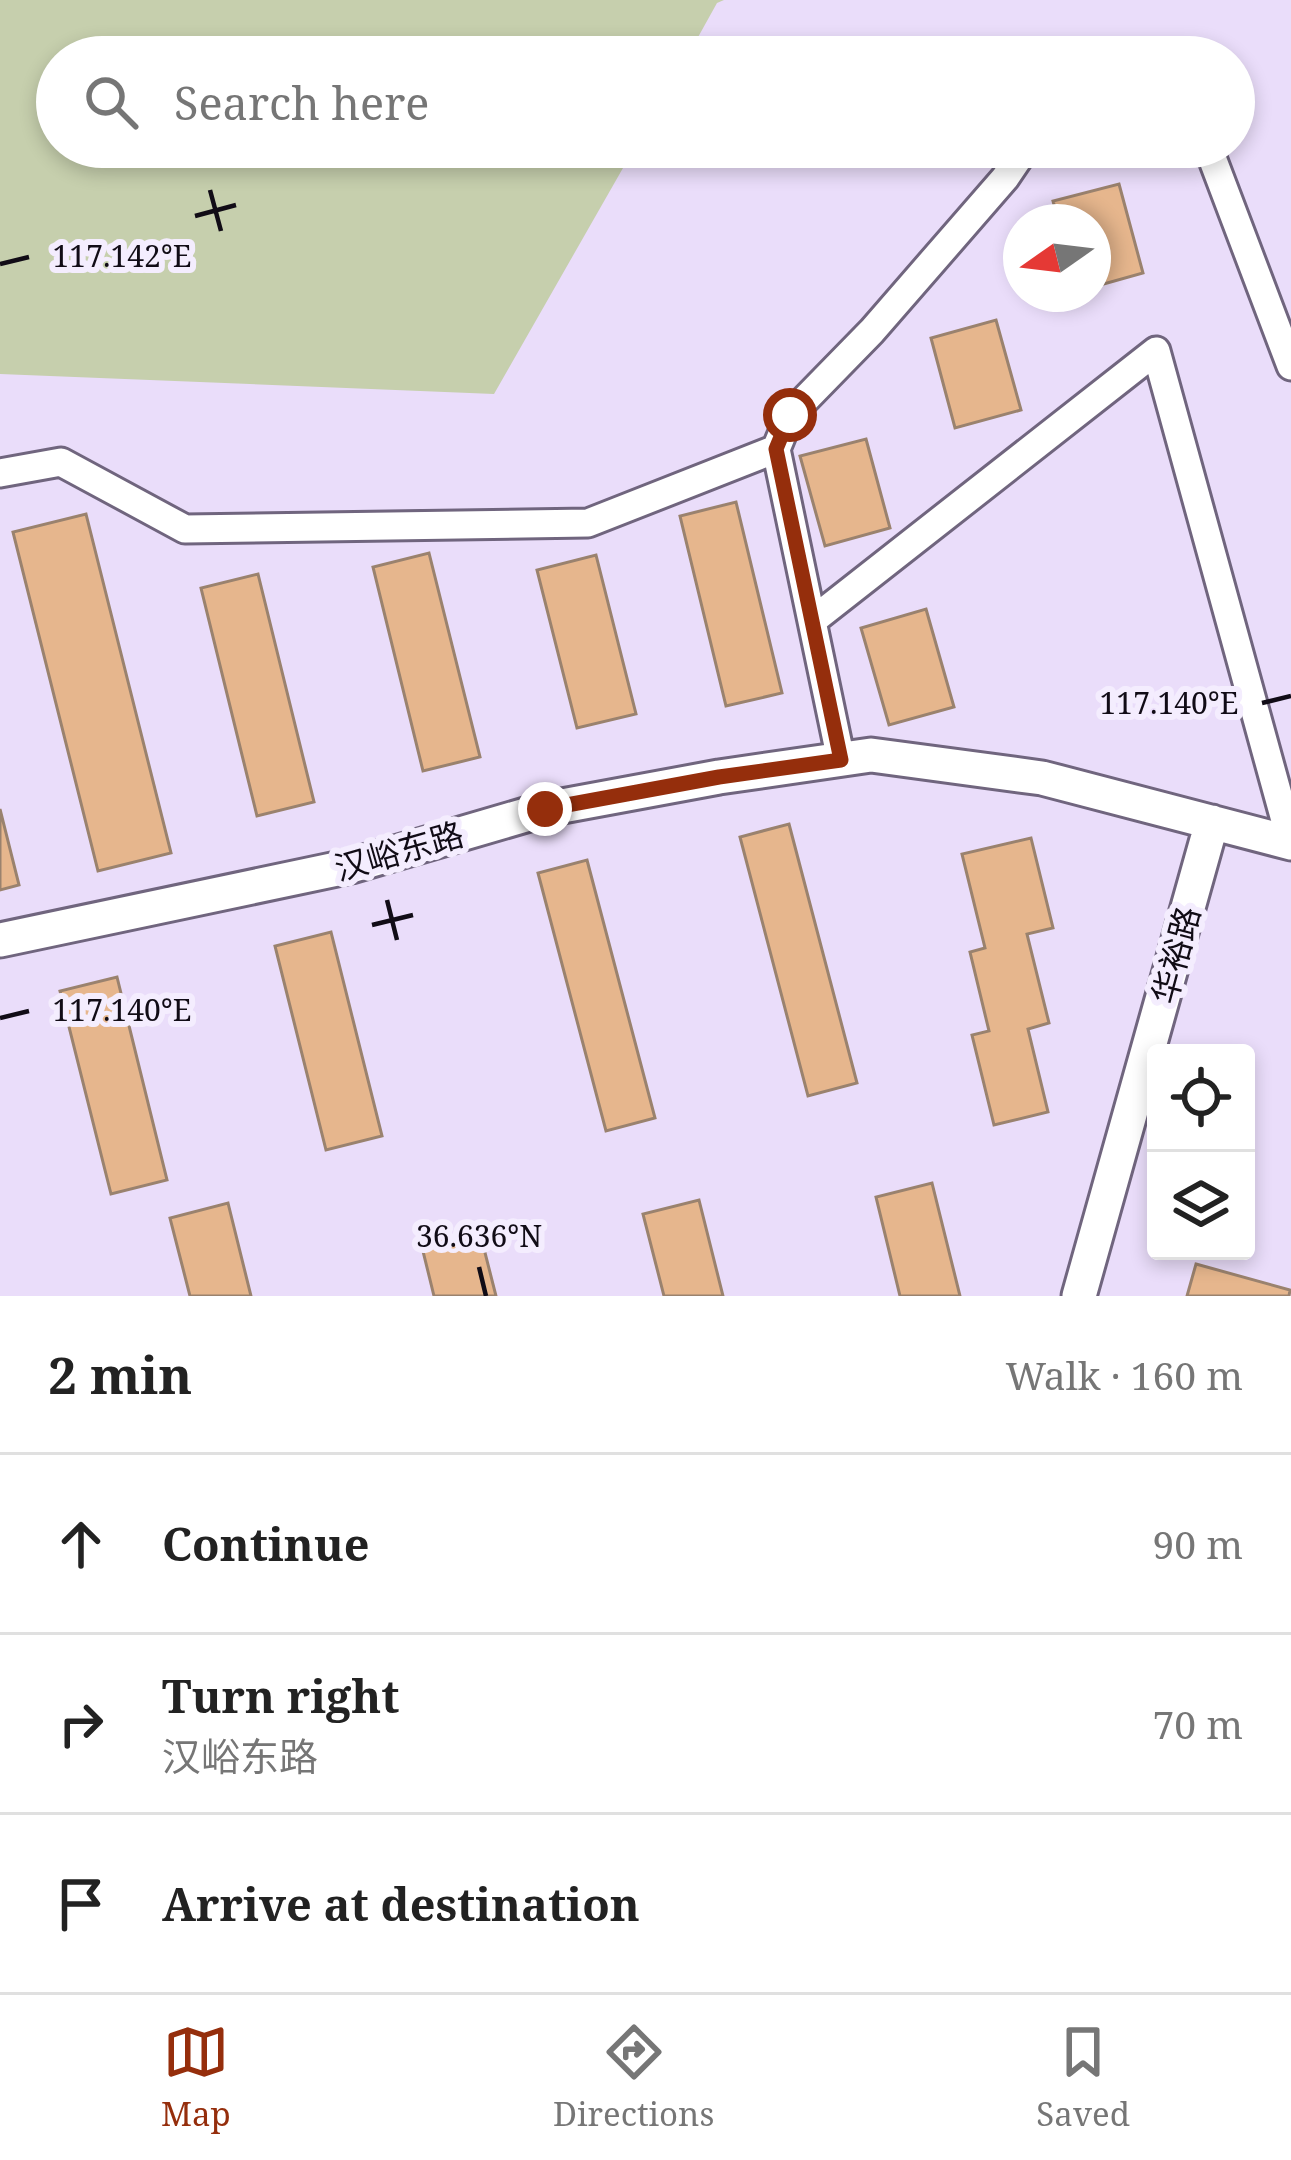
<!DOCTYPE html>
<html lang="en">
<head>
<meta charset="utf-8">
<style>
	body { margin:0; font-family:"Noto Serif","Noto Sans SC",serif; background:#f6f6f6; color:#222 }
	.controls { position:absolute; right:36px; bottom:36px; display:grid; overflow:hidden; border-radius:12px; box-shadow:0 6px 18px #0003 }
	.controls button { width:108px; height:108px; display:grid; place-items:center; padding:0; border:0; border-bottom:3px solid #e0e0e0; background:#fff; color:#222; font:60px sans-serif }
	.compass { position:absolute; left:1003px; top:204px; width:108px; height:108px; border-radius:50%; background:#fff; box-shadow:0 6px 18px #0003; rotate:256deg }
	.stop { position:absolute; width:36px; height:36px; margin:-27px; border:9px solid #952e0c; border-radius:50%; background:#fff }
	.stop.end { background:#952e0c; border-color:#fff; box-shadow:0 3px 12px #0008 }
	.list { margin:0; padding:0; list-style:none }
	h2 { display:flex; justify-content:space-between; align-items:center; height:156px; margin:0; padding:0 48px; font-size:51px }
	h2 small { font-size:39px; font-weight:400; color:#767676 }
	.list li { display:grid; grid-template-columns:78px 1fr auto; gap:36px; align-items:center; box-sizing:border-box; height:180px; padding:0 48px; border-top:3px solid #e0e0e0 }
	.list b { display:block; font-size:45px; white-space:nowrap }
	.list p { margin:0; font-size:39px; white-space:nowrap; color:#767676 }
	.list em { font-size:39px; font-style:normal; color:#767676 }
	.icon { flex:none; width:66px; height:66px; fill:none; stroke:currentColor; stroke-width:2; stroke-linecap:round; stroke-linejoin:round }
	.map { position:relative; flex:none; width:1291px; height:1296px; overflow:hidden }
	.search { position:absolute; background:#fff; box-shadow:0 6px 18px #0003; left:36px; right:36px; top:36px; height:132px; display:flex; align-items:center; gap:30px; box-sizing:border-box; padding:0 42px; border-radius:66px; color:#767676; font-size:45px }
	.sheet { height:696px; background:#fff }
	nav { display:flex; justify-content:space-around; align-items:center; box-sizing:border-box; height:168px; border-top:3px solid #e0e0e0; background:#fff; font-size:33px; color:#767676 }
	nav a { display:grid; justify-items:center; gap:6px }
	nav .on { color:#952e0c }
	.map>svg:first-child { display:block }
</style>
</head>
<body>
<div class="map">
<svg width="1291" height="1296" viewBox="0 0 1291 1296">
	<rect width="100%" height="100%" fill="#eaddfa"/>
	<!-- green -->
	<path fill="#c6cfad" d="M0,0h724l-7,3 -30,54h-630v90h578l-141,247 -494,-20z"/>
	<!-- building -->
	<path fill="#e6b68d" stroke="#9a826e" stroke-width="3" d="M1119,184l24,89 -50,14v-65h-34l-6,-21z
		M996,320l25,90 -66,18 -24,-90z
		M866,439l24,89 -65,18 -25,-90z
		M736,502l46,191 -56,13 -46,-190z
		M86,514l85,339 -73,18 -85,-339z
		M429,553l51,204 -57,14 -50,-204z
		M596,555l40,159 -59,14 -40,-158z
		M258,574l56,228 -57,14 -56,-228z
		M926,609l28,98 -65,18 -28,-97z
		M0,809l19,76 -19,5z
		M789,824l68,259 -49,13 -68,-259z
		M1031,838l22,90 -26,6 22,89 -21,6 20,83 -54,13 -22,-90 17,-4 -19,-79 15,-4 -23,-94z
		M587,860l68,258 -49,13 -68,-258z
		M331,932l51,204 -56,14 -51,-204z
		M117,977l50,203 -56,14 -51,-203z
		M932,1183l28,113h-60l-24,-99z
		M699,1200l24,96h-59l-21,-82z
		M228,1203l23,93h-61l-20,-78z
		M479,1229l17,67h-62l-13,-53z
		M1196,1264l94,26 -1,6h-102z"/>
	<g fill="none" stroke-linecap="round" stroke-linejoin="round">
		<!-- minor casing -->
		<g stroke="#70657e" stroke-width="33">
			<path id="minor" d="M1208,147l83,219
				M0,473l61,-11 124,67 403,-6 188,-74
				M812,621l344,-270 135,491
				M841,760l-65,-311 14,-34 82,-84 133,-153 21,-31"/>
		</g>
		<!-- tertiary casing -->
		<g stroke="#70657e" stroke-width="39">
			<path id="tertiary" d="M0,940l351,-74 195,-57 173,-32 152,-22 171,23 249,65
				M1079,1296l133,-474"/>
		</g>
		<!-- minor -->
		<use href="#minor" stroke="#fff" stroke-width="27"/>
		<!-- tertiary -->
		<use href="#tertiary" stroke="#fff" stroke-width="33"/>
	</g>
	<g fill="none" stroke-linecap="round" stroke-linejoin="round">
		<!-- route -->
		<path stroke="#952e0c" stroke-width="15" d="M545,809l174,-32 122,-17 -65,-311 14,-34"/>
	</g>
	<!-- ticks -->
	<path fill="none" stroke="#110c16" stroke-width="4.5" d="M210,190l11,41M195,216l41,-11M0,264l29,-7M1262,703l29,-7M387,900l10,40M372,925l41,-10M0,1018l29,-7M479,1267l7,29"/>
	<g text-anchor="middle" stroke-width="12" stroke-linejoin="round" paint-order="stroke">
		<!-- street labels -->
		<g font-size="33" fill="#110c16" stroke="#f4edfe">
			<text transform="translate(399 851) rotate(-16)" y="12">汉峪东路</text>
			<text transform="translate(1176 955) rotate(-75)" y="12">华裕路</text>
		</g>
	</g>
	<g font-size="30" text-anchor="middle" fill="#110c16" stroke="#f4edfe" stroke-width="12" stroke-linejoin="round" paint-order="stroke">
		<text x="122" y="267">117.142°E</text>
		<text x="1169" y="714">117.140°E</text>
		<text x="122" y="1021">117.140°E</text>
		<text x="479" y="1247">36.636°N</text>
	</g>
</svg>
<div class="controls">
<button><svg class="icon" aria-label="locate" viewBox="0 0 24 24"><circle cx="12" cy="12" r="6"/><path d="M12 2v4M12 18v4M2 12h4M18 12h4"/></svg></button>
<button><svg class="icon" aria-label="layers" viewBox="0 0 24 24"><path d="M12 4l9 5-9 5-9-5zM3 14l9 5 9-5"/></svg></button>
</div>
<svg class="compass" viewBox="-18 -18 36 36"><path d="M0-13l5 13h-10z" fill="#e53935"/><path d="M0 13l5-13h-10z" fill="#767676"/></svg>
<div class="stop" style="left:790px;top:415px"></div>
<div class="stop end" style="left:545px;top:809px"></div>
<div class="search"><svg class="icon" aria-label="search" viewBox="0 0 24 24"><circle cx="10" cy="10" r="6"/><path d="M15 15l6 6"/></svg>Search here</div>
</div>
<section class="sheet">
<h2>2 min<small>Walk · 160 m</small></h2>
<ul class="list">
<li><svg class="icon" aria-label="ahead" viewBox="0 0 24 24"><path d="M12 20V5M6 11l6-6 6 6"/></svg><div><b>Continue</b></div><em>90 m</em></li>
<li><svg class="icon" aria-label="right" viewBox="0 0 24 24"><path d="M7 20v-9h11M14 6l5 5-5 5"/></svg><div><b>Turn right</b><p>汉峪东路</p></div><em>70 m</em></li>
<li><svg class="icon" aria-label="arrive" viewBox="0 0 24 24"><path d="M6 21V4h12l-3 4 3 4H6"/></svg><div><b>Arrive at destination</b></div></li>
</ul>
</section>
<nav>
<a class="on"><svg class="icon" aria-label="map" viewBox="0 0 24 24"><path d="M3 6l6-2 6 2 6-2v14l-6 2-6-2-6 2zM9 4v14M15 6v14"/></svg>Map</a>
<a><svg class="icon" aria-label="directions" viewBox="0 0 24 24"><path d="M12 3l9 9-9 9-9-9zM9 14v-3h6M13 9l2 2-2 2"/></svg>Directions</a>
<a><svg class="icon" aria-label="saved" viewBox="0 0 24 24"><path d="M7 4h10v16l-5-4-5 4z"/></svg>Saved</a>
</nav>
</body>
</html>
